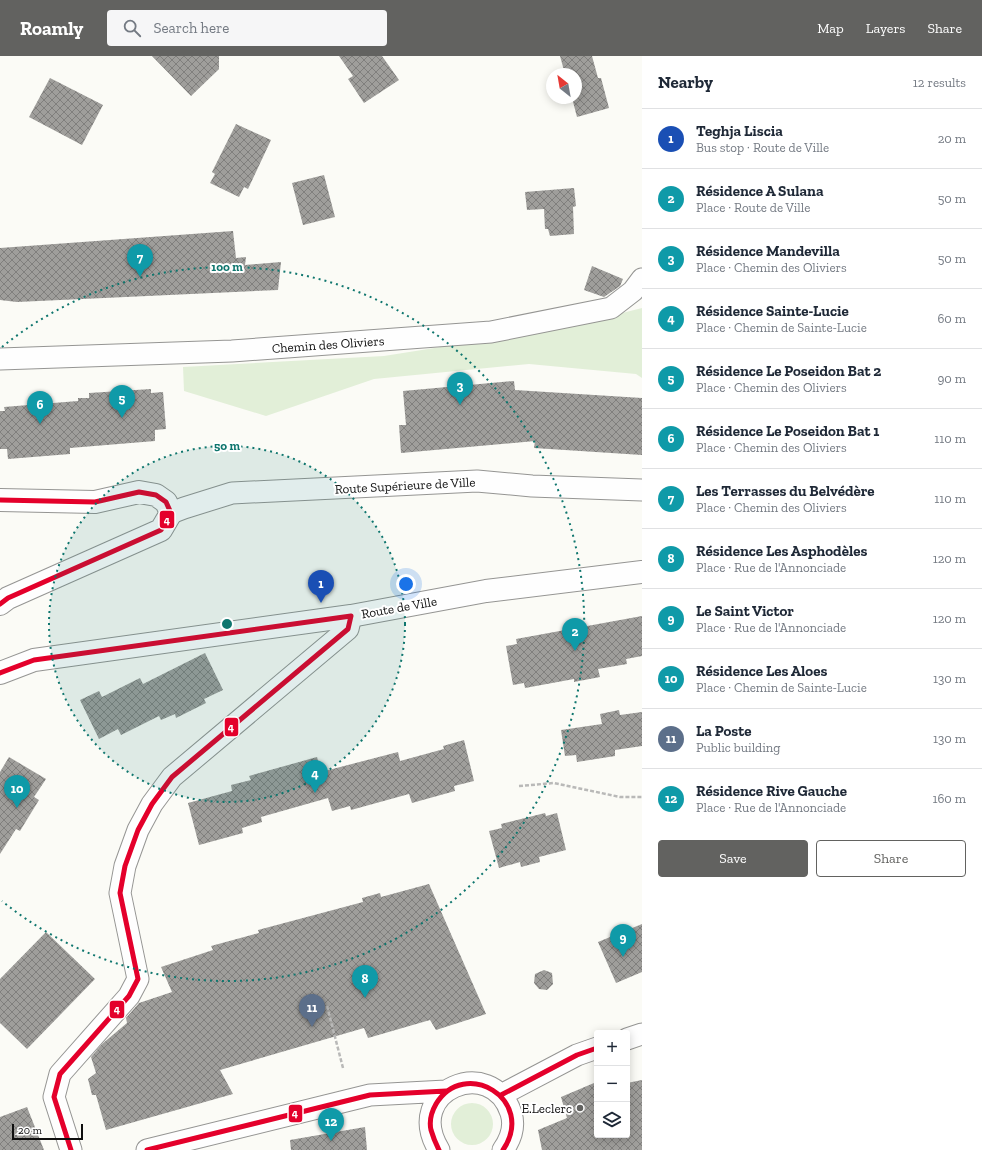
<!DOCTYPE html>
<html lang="en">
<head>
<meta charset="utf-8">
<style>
	body { margin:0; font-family:"Zilla Slab",serif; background:#f6f6f7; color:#1f2937 }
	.controls { position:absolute; right:12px; bottom:12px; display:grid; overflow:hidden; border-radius:4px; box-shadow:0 2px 10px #0003 }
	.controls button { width:36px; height:36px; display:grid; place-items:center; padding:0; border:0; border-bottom:1px solid #e0e1e3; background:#fff; color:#1f2937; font:20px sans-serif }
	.compass { position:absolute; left:546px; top:12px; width:36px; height:36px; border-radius:50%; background:#fff; box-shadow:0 2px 10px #0003; rotate:329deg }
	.scale { position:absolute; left:12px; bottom:10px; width:71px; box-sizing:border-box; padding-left:4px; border:2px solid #0f0f0f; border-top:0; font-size:11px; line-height:14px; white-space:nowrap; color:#0f0f0f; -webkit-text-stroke:3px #fff; paint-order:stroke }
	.you { position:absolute; left:406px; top:528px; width:14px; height:14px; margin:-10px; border:3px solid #fff; border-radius:50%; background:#1a73e8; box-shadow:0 0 0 6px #1a73e833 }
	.badge { display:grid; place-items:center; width:26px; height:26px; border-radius:50%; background:#626260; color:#fff; font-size:13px; font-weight:700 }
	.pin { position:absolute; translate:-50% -33px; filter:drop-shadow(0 1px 2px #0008) }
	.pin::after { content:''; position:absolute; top:21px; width:14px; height:12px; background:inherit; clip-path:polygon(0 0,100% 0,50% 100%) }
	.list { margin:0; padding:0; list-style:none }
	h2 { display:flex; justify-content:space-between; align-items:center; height:52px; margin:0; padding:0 16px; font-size:17px }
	h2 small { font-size:13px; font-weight:400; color:#747a83 }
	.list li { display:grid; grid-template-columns:26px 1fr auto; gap:12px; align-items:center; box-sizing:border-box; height:60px; padding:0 16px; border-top:1px solid #e0e1e3 }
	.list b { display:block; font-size:15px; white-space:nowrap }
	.list p { margin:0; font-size:13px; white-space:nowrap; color:#747a83 }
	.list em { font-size:13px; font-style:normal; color:#747a83 }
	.actions { display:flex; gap:8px; padding:12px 16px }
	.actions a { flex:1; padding:9px 0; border:1px solid #626260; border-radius:4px; text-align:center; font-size:14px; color:#626260 }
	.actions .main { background:#626260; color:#fff }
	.icon { flex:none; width:22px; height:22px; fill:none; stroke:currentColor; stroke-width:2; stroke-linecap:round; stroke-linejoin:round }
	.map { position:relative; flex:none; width:642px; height:1094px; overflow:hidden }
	header { display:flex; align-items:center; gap:24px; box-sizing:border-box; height:56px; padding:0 20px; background:#626260; color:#fff }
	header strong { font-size:19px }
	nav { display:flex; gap:22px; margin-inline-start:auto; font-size:14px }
	.search { width:280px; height:36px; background:#f6f6f7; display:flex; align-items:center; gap:10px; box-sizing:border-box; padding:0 14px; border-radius:4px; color:#747a83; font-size:15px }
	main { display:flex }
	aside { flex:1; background:#fff }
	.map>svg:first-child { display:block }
</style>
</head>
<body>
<header>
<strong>Roamly</strong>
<div class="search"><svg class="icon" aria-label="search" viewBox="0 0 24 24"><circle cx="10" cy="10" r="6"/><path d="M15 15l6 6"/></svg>Search here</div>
<nav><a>Map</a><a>Layers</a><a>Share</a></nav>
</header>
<main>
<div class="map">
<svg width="642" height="1094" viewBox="0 0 642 1094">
	<defs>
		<pattern id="building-cross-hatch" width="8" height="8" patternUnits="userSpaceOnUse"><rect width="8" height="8" fill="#9f9e9b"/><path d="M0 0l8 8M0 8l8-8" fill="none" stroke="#807f7d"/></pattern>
	</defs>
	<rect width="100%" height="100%" fill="#fbfbf6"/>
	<!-- grass -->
	<path fill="#e2efd8" d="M642,252v70l-6,-4 -107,-10 -155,15 -108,37 -82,-25 -1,-24 201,-11 183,-29z
		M451 1068a21 21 0 1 1 42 0a21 21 0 1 1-42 0Z"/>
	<!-- building -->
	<path fill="url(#building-cross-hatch)" d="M152,0h67v13l-28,27z
		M339,0h43l17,24 -35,23 -16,-24 5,-3z
		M560,0h32l6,22h3l8,30 -32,9 -5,-19h4v-24h-11z
		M50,22l53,27 -21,40 -53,-28z
		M236,68l35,16 -23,49 -4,-2 -5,10 -29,-14 5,-9 -3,-2z
		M324,119l11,42 -32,8 -11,-42z
		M574,132l2,18 -3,1 1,27 -24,2 -2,-7h-3l-1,-20 -17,1 -2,-18z
		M233,175l3,27 10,-1 -1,8 36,-3 -3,28 -261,12 -17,-2v-52z
		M592,210l31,13 -3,7 -16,11 -20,-7z
		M514,325l1,9 127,8v57l-108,-7 1,-7 -134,12 -2,-28h7l-3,-34z
		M151,333v4l12,-1 3,37 -11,1v11l-85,7v6l-62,5 -1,-10h-7v-38h5l-1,-4 74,-6v-3h11v-5z
		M642,560v40l-16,3 1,5 -29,5 2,8 -26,5v-3l-49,9 -1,-5 -11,2 -7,-39 11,-2 -1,-5z
		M205,597l18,37 -19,9 2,4 -30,15 -1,-4 -14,6 -2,-4 -38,19 -3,-6 -19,10 -19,-39 19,-9 3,6 38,-19 3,6z
		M619,654l1,5 22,-3v34l-27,4v6l-38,6 -1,-7 -11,1 -4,-26 41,-6 -2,-10z
		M464,684l10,41 -20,5 1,5 -43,12 -3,-9 -58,16 -1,-4 -18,5 -4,-13 -67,19 1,5 -20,6 1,5 -44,12 -11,-42 44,-12 -1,-6 20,-5 -2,-4 68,-19 4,15 77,-20 2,9 44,-12 -1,-3z
		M9,701l37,22 -12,18 5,3 -19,31 -4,-2 -16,25v-82z
		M545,757l1,3 11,-3 9,37 -27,7 1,5 -19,5 -1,-5 -21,6 -10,-37 13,-3 -1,-4z
		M429,828l57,130 -50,16 -6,-10 -62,18 -4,-10 -144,42 13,24 -127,36 -10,-35h-4l-4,-16 8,-6 -5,-16 11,-13 25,-21 -1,-5 13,-15 33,-11 -11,-25 52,-17 -2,-4 48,-13 -1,-3 105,-28 -1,-4 18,-5 1,4z
		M642,868v48l-26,11 -18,-41z
		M46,876l49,47 -68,70 -27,-26v-44z
		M544,914l8,3 1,11 -6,6 -8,-1 -5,-6 1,-9z
		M642,1024v70h-100l-4,-20 29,-12 -6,-21 33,-14 3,5v47h30v-52z
		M27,1051l17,43h-44v-33z
		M365,1071l2,23h-76l-1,-10z"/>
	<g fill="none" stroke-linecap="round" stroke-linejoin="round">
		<!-- minor casing -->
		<g stroke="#959593" stroke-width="23">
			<path id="minor" d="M0,303l232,-8 259,-19 120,-24 22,-17 9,-12
				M171,457l13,-5 48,-15 245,-12 55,5 110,4
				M627,983l15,-5
				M501,1039l76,-40 20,-7
				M71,1094l-17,-53 6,-23 69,-78 9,-17 -18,-86 5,-27 13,-36 14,-26 20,-27 176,-148 3,-13
				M147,1094l223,-55 76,-4
				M439,1094c-37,-60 53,-96 72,-37 4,13 0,26 -8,37"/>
		</g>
		<!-- tertiary casing -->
		<g stroke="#959593" stroke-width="24">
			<path id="tertiary" d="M0,444l95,2 44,-10 17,3 10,7 5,11 -10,17 -153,68 -8,6
				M0,617l34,-13 317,-44 135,-25 156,-19"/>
		</g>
		<!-- path -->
		<path stroke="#b9b9b8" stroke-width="2.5" stroke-dasharray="4 2" stroke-linecap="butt" d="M519,730l35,-3 66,14h22
			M327,950l16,62"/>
		<!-- minor -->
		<use href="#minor" stroke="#fefefe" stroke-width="21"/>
		<!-- tertiary -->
		<use href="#tertiary" stroke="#fefefe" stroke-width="22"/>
		<!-- bus-1 casing -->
		<g stroke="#fff" stroke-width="8">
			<path id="bus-1" d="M0,444l95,2 44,-10 17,3 10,7 5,11 -10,17 -153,68 -8,6
				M0,617l34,-13 317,-44
				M501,1039l76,-40 20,-7
				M71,1094l-17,-53 6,-23 69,-78 9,-17 -18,-86 5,-27 13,-36 14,-26 20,-27 176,-148 3,-13
				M147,1094l223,-55 76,-4
				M439,1094c-3,-6 -6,-13 -8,-20 -2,-9 1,-19 5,-26 28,-47 101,-5 67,46"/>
		</g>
		<!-- bus-1 -->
		<use href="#bus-1" stroke="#e4002b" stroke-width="5"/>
	</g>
	<!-- distance rings -->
	<circle cx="227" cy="568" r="178" fill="#0f766e" fill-opacity=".12"/>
	<g fill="none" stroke="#0f766e" stroke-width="2" stroke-dasharray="2 4">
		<circle cx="227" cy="568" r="178"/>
		<path d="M2 291A357 357 0 1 1 2 845"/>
	</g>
	<!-- markers -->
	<circle fill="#626260" stroke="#fff" stroke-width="1.5" cx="580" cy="1052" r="4"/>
	<g text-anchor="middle" stroke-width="4" stroke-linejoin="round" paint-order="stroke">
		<!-- street labels -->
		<g font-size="13" fill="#0f0f0f" stroke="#fff">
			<text transform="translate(328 288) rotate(-4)" y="5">Chemin des Oliviers</text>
			<text transform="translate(405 429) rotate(-3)" y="5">Route Supérieure de Ville</text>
			<text transform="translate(399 551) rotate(-10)" y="5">Route de Ville</text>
		</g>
		<!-- poi labels -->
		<g font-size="13" fill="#0f0f0f" stroke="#fff" text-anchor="end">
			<text x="572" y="1057">E.Leclerc</text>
		</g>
	</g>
	<circle cx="227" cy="568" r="6" fill="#0f766e" stroke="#fff" stroke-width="2"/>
	<g font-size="12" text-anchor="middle" font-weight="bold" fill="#0f766e" stroke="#fff" stroke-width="4" stroke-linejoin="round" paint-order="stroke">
		<text x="227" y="215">100 m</text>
		<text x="227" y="394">50 m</text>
	</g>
	<g stroke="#fff" stroke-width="1.5">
		<rect x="159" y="454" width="16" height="19" rx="4" fill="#e4002b"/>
		<rect x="224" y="661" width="15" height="20" rx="4" fill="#e4002b"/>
		<rect x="109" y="944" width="16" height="19" rx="4" fill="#e4002b"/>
		<rect x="288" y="1048" width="15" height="19" rx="4" fill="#e4002b"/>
	</g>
	<g font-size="11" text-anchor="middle" font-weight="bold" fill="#fff">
		<text x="167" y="468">4</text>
		<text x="231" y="675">4</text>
		<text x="117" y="957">4</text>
		<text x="295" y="1061">4</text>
	</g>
</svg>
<div class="controls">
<button>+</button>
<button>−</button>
<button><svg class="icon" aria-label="layers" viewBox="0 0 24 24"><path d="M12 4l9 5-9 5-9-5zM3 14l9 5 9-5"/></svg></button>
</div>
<svg class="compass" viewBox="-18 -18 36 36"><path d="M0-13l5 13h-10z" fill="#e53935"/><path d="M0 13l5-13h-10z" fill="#747a83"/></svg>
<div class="scale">20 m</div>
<div class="you"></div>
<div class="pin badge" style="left:321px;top:547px;background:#1a4fb4">1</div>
<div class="pin badge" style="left:575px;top:595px;background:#0f9aa8">2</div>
<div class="pin badge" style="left:460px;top:349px;background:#0f9aa8">3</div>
<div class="pin badge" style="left:315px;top:737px;background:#0f9aa8">4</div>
<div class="pin badge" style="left:122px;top:362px;background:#0f9aa8">5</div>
<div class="pin badge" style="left:40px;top:368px;background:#0f9aa8">6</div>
<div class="pin badge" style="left:140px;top:221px;background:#0f9aa8">7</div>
<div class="pin badge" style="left:365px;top:942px;background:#0f9aa8">8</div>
<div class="pin badge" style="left:623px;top:901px;background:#0f9aa8">9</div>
<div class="pin badge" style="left:17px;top:752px;background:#0f9aa8">10</div>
<div class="pin badge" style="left:312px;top:971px;background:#5c6f8a">11</div>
<div class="pin badge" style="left:331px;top:1085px;background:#0f9aa8">12</div>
</div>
<aside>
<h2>Nearby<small>12 results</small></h2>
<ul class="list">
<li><span class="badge" style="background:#1a4fb4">1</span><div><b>Teghja Liscia</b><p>Bus stop · Route de Ville</p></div><em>20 m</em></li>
<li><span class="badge" style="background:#0f9aa8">2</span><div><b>Résidence A Sulana</b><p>Place · Route de Ville</p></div><em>50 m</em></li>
<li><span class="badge" style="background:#0f9aa8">3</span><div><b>Résidence Mandevilla</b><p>Place · Chemin des Oliviers</p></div><em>50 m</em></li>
<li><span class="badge" style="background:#0f9aa8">4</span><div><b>Résidence Sainte-Lucie</b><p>Place · Chemin de Sainte-Lucie</p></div><em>60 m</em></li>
<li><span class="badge" style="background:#0f9aa8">5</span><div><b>Résidence Le Poseidon Bat 2</b><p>Place · Chemin des Oliviers</p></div><em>90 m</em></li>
<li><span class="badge" style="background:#0f9aa8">6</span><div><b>Résidence Le Poseidon Bat 1</b><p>Place · Chemin des Oliviers</p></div><em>110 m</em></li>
<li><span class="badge" style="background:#0f9aa8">7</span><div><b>Les Terrasses du Belvédère</b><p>Place · Chemin des Oliviers</p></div><em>110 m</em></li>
<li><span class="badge" style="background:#0f9aa8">8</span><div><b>Résidence Les Asphodèles</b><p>Place · Rue de l'Annonciade</p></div><em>120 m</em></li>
<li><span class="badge" style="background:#0f9aa8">9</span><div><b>Le Saint Victor</b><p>Place · Rue de l'Annonciade</p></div><em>120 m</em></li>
<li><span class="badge" style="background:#0f9aa8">10</span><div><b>Résidence Les Aloes</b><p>Place · Chemin de Sainte-Lucie</p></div><em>130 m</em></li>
<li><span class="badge" style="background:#5c6f8a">11</span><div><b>La Poste</b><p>Public building</p></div><em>130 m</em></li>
<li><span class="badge" style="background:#0f9aa8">12</span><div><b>Résidence Rive Gauche</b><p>Place · Rue de l'Annonciade</p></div><em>160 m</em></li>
</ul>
<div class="actions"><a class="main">Save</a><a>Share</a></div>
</aside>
</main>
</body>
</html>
